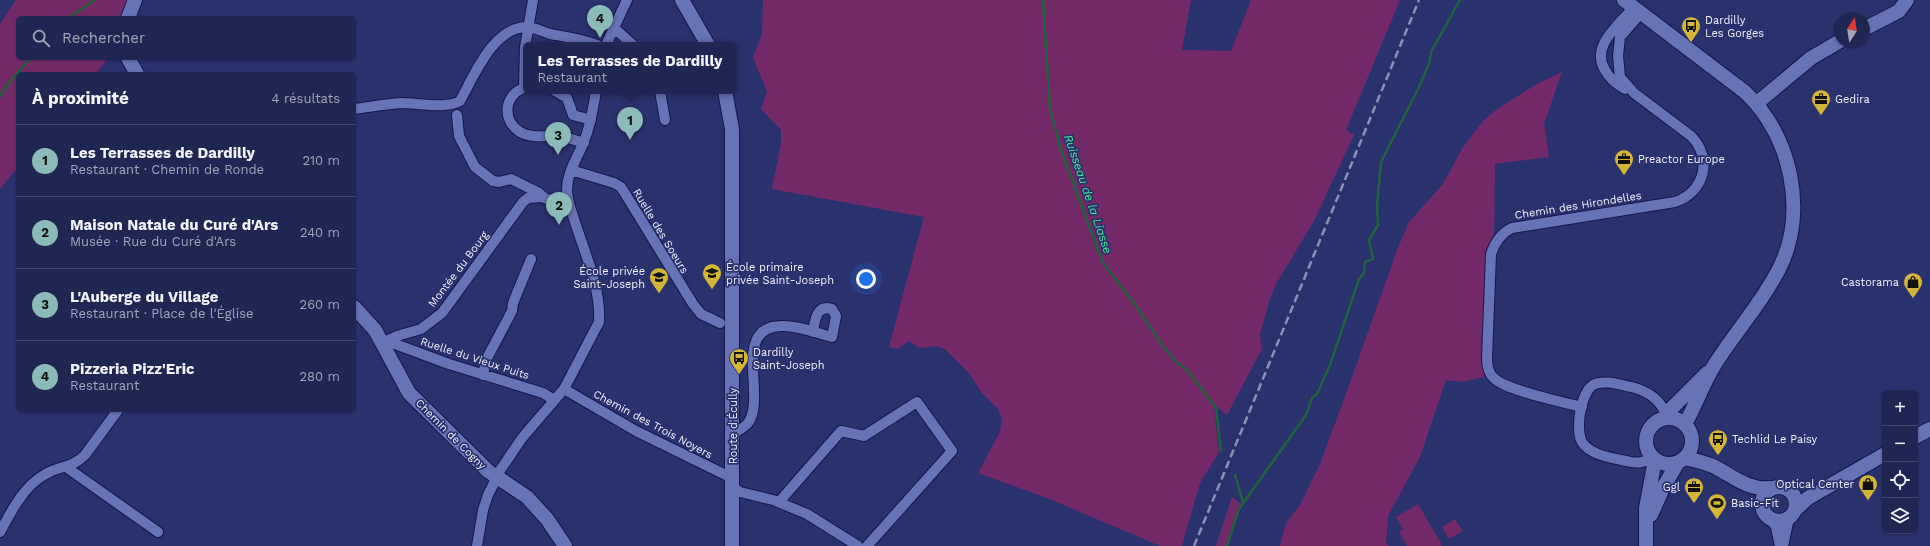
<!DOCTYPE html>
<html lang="fr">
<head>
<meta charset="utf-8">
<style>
	body { margin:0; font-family:"Work Sans",sans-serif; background:#282e59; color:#f1f3f6 }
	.controls { position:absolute; right:12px; bottom:12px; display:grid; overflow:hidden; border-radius:6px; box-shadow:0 1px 3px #0004 }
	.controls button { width:36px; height:36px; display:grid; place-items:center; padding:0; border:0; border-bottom:1px solid #3d4369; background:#202652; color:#f1f3f6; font:20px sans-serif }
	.compass { position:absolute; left:1834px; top:12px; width:36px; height:36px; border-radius:50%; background:#202652; box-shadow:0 1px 3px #0004; rotate:12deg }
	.you { position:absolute; left:866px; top:279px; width:14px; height:14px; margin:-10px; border:3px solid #fff; border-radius:50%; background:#1a73e8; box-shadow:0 0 0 6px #1a73e833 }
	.badge { display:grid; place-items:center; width:26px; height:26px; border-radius:50%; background:#8bbbb9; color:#111; font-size:13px; font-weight:700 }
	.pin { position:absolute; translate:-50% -33px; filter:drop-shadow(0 1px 2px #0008) }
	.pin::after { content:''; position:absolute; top:21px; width:14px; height:12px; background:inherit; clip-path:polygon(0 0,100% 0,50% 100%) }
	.popup { position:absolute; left:523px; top:42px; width:214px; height:52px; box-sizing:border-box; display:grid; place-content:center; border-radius:6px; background:#202652; filter:drop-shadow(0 1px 3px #0005); font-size:13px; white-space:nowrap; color:#a2a5b8 }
	.popup b { font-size:15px; color:#f1f3f6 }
	.popup::after { content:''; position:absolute; left:50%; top:100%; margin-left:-8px; border:8px solid transparent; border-top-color:#202652 }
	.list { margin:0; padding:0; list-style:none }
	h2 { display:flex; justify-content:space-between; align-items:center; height:52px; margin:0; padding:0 16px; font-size:17px }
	h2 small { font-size:13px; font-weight:400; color:#a2a5b8 }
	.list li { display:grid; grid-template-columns:26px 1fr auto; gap:12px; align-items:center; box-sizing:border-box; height:72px; padding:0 16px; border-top:1px solid #3d4369 }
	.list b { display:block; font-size:15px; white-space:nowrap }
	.list p { margin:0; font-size:13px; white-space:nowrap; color:#a2a5b8 }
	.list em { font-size:13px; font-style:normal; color:#a2a5b8 }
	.icon { flex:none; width:22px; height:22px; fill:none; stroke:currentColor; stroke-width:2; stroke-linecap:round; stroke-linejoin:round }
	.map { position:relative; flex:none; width:1930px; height:546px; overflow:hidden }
	.search { position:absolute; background:#202652; box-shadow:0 1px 3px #0004; left:16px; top:16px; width:340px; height:44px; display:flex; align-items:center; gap:10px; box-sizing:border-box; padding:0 14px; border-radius:6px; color:#a2a5b8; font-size:15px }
	.panel { position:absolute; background:#202652; box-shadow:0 1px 3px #0004; left:16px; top:72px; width:340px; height:340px; border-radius:6px }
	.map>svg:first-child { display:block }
</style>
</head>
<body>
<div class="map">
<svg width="1930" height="546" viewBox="0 0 1930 546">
	<rect width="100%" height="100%" fill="#2a326d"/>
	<!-- green -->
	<path fill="#742a68" d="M16,0h118l-7,18h-109v40h90l-12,16h-78v93l-18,22v-165z
		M763,0h428l-9,50 49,1 20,-51h149l-54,130 8,5 -40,86 -38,63 -7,18 -9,32 2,15 -35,66 -13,-10 5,47 -19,31 -18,63h-22l-108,-46 -74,-27 22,-41 2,-13 -4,-10 -16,-16 -13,-20 -24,-24 -9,-3 -16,2 -11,-7 -11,8 -9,-2 35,-130 -152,-28 9,-46v-13l-20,-21 6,-17 -14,-35 9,-23z
		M1562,72l-18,52 5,33 -54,7 -1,81 -7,113 -3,19 -22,5 -16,-2 -26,77 -32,59 -2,27 2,3h-108l6,-23 14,-18 20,-41 30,-81 47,-133 12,-28 34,-38 20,-37 21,-27 12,-10 39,-25z
		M1232,497l10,8 -9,19 -6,22h-11z
		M1418,504l24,41 -2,1h-33l-8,-14 4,-3 -7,-12z
		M1455,519l8,12 -14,8 -7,-12z"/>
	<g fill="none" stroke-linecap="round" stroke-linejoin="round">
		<!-- stream -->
		<path stroke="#20633c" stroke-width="2.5" d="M1043,0l7,109 11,41 42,113 31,40 29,43 13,16 11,8 29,38 5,43
			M68,18l27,-18
			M0,96c8,-15 20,-25 31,-38
			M1235,475l8,27
			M1227,546l12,-37 67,-94 6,-17 5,-4 13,-29 29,-86 5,-6 1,-11 8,-3 -4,-19 9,-15 -1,-20 4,-43 38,-75 10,-23 2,-12 29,-52"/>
		<!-- street casing -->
		<g stroke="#14174f" stroke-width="12">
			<path id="street" d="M614,28l19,17
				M606,45l21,-45
				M524,87l1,-40 8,-47
				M526,87c-22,7 -25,33 -6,45 12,7 27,3 40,4 7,1 16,5 24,7
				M1625,89c-7,-4 -16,-11 -20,-19 -15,-24 14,-45 28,-62
				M555,91l12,7 6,17 18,5
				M660,91l5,29
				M354,109c16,-2 32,-5 47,-6 16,0 46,6 59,-2 14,-25 33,-74 67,-74 7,0 16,5 23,7 16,3 32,5 47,11
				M457,115l2,21 16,31 18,14 6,1 12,-3 28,14 7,6 14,1 8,-2
				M571,170l43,13 7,4 72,117 8,10 19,9
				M387,341l62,23 94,29 11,7
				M382,343l15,-7 24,-7 21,-16 81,-111 5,-4 14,-1
				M483,375l3,-15 26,-49 1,-8 18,-44
				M564,389l72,42 96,47
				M1582,407c-19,-5 -77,-17 -88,-29 -6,-5 -7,-12 -7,-20l4,-104c4,-12 10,-21 21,-26l163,-26c30,-10 38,-44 16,-66l-57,-43 -14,-16 -2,-21 2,-19 21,-24
				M732,434c5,-3 12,-6 16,-11 19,-25 -17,-96 33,-97 16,-1 35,7 51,11l4,-21 -4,-7c-16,-5 -17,12 -19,23
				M1652,457c-12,9 -18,5 -31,3 -13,-3 -27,-5 -37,-15 -10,-11 -4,-51 9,-60 10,-6 28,0 39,2 17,5 30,13 35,31
				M66,467l92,65
				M733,487l7,5 33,8 34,14 51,32
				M779,502l62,-71 23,5 53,-34 35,49 -85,95
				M1772,520l4,7 4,19
				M0,532c11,-20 23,-45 44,-57 14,-9 28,-7 41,-20l33,-45
				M477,546l6,-36 5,-15 13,-26 21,-31 42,-49 35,-67c2,-34 -14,-68 -24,-100 -3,-10 -8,-21 -8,-32 0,-19 11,-32 17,-49 7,-16 9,-33 12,-50
				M1783,546l6,-28"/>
		</g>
		<!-- secondary casing -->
		<g stroke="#14174f" stroke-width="16">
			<path id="secondary" d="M682,0l26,45
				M1624,0l121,92c46,43 63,120 34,177 -17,34 -44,63 -64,95 -12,19 -19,41 -30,60
				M128,18l7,-18
				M1864,29l35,-18 8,-11
				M128,58l9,16
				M725,91l7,38v417
				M1757,103l54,-45 29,-17
				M354,307l21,23 34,63 79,78 39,26 20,22 18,27
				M1646 441a23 23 0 1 1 46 0a23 23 0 1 1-46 0Z
				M1667,418l4,-9 36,-36
				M1915,437l15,-8
				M1685,458c9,2 19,4 28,8 18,9 36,25 58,22
				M1762 504a17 17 0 1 1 34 0a17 17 0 1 1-34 0Z
				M1796,509l12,-11 77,-44
				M1651,515l12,-27 15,-26
				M1646,546v-38l9,-48"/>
		</g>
		<!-- street -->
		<use href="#street" stroke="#6673b4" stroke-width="10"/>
		<!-- secondary -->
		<use href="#secondary" stroke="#6673b4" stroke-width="14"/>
		<!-- rail -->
		<path stroke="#8c91b3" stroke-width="2.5" stroke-dasharray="8 4" stroke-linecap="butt" d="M1194,546l225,-546"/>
	</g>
	<!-- icons -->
	<defs>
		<g id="bus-pin" transform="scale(1)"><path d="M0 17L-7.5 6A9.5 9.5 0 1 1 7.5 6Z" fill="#d5b534" stroke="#2a326d"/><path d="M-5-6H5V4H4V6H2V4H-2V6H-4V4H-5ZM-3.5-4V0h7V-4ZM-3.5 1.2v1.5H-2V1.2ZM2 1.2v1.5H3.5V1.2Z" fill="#111"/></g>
		<g id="office-pin" transform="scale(1)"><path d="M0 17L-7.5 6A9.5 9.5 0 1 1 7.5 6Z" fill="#d5b534" stroke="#2a326d"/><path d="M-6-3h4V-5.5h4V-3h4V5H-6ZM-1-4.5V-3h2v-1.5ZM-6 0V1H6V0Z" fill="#111"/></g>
		<g id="school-pin" transform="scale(1)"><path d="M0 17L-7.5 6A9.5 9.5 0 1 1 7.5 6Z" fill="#d5b534" stroke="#2a326d"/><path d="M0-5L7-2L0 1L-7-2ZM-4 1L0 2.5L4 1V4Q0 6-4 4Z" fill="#111"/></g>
		<g id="shop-pin" transform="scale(1)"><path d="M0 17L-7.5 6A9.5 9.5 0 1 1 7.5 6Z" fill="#d5b534" stroke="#2a326d"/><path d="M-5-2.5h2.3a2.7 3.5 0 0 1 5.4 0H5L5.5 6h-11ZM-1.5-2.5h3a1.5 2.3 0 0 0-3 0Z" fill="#111"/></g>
		<g id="stadium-pin" transform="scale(1)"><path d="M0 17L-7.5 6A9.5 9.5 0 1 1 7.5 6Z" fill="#d5b534" stroke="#2a326d"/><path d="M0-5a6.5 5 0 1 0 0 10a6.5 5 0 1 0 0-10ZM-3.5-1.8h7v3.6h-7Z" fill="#111"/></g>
	</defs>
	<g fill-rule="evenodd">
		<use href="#bus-pin" x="1691" y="26"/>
		<use href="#office-pin" x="1821" y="99"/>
		<use href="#office-pin" x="1624" y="159"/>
		<use href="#school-pin" x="712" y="273"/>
		<use href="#school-pin" x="659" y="277"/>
		<use href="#shop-pin" x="1913" y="282"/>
		<use href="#bus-pin" x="739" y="358"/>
		<use href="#bus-pin" x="1718" y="439"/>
		<use href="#shop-pin" x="1868" y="484"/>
		<use href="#office-pin" x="1694" y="487"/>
		<use href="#stadium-pin" x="1717" y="503"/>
	</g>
	<g text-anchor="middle" stroke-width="3.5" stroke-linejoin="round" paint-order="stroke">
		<!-- poi labels -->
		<g font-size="11" fill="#f1f3fb" stroke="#2a326d" text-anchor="start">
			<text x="1705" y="24">Dardilly<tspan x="1705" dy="13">Les Gorges</tspan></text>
			<text x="1835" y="103">Gedira</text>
			<text x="1638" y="163">Preactor Europe</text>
			<text x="726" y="271">École primaire<tspan x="726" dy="13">privée Saint-Joseph</tspan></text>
			<text x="645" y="275" text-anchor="end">École privée<tspan x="645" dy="13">Saint-Joseph</tspan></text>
			<text x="1899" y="286" text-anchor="end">Castorama</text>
			<text x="753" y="356">Dardilly<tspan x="753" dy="13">Saint-Joseph</tspan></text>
			<text x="1732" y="443">Techlid Le Paisy</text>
			<text x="1854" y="488" text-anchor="end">Optical Center</text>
			<text x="1680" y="491" text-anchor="end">Ggl</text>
			<text x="1731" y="507">Basic-Fit</text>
		</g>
		<!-- street labels -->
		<g font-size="11" fill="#f1f3fb" stroke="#2a326d">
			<text transform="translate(1578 205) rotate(-9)" y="4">Chemin des Hirondelles</text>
			<text transform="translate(661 231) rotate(59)" y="4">Ruelle des Soeurs</text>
			<text transform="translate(458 269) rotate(-53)" y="4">Montée du Bourg</text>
			<text transform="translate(475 358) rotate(18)" y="4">Ruelle du Vieux Puits</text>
			<text transform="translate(653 424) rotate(28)" y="4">Chemin des Trois Noyers</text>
			<text transform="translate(733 426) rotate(-90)" y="4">Route d'Écully</text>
			<text transform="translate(451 434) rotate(45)" y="4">Chemin de Cogny</text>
		</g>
		<!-- water labels -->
		<g font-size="12" font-style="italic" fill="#48ea8f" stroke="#2a326d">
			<text transform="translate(1088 194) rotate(71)" y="4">Ruisseau de la Liasse</text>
		</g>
	</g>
</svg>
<div class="controls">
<button>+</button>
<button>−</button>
<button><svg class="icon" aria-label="locate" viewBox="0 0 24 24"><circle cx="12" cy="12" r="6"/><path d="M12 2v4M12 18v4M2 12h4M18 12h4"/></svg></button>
<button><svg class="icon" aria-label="layers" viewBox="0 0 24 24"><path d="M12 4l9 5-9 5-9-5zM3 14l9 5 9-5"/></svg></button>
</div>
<svg class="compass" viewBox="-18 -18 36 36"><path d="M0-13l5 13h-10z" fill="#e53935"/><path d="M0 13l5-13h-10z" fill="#a2a5b8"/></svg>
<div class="you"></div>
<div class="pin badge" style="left:630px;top:140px">1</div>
<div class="popup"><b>Les Terrasses de Dardilly</b>Restaurant</div>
<div class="pin badge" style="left:559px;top:225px">2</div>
<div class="pin badge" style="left:558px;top:155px">3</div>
<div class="pin badge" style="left:600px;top:38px">4</div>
<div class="search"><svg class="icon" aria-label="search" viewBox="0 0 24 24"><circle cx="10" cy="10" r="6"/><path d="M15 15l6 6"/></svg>Rechercher</div>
<section class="panel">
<h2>À proximité<small>4 résultats</small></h2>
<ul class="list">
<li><span class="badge">1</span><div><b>Les Terrasses de Dardilly</b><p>Restaurant · Chemin de Ronde</p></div><em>210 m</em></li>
<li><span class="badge">2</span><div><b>Maison Natale du Curé d'Ars</b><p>Musée · Rue du Curé d'Ars</p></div><em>240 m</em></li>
<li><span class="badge">3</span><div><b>L'Auberge du Village</b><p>Restaurant · Place de l'Église</p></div><em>260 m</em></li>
<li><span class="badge">4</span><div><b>Pizzeria Pizz'Eric</b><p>Restaurant</p></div><em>280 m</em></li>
</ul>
</section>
</div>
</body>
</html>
